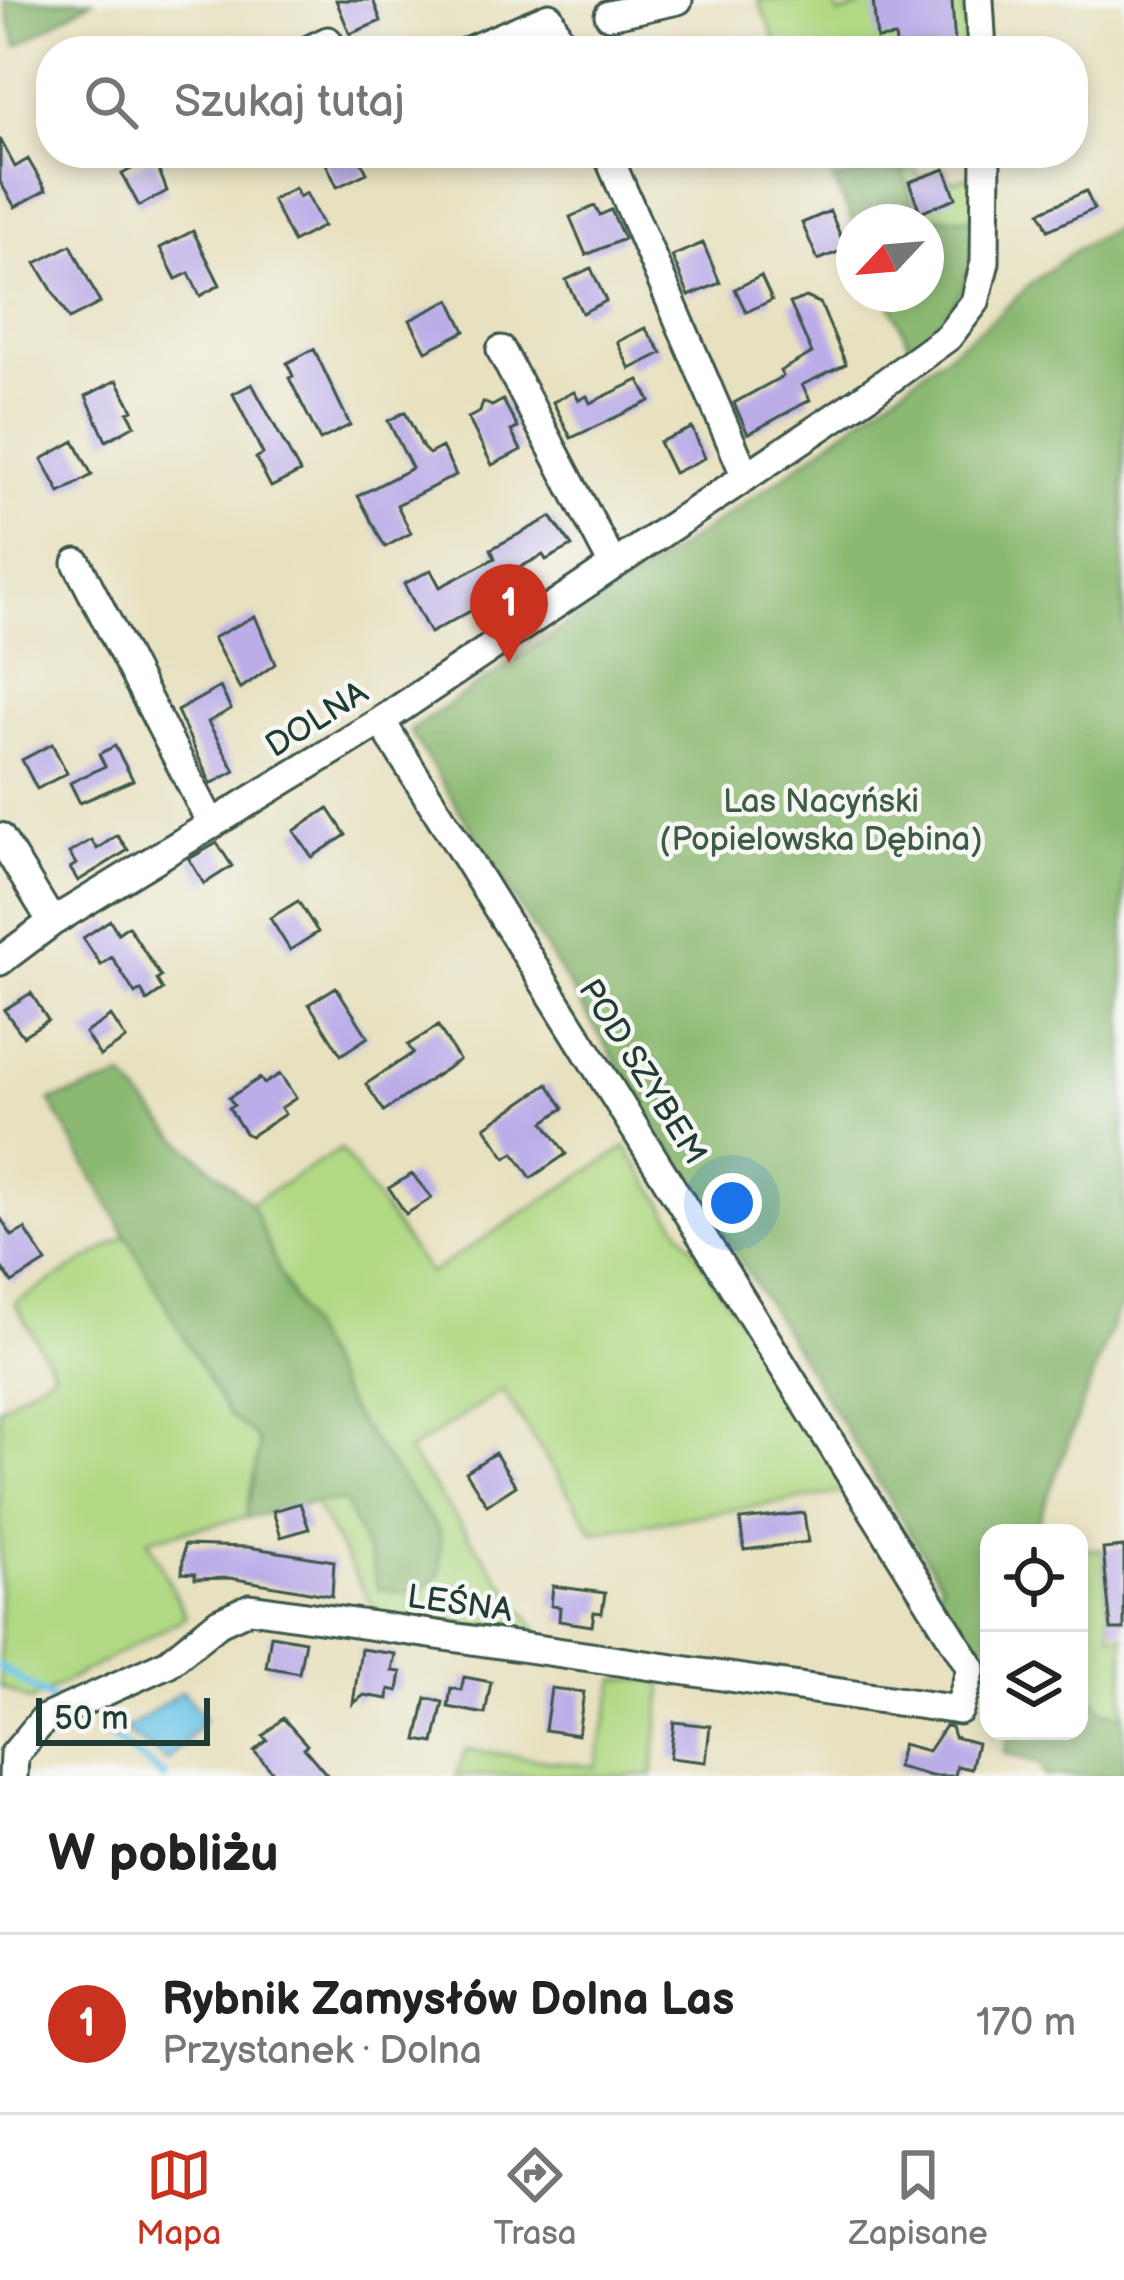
<!DOCTYPE html>
<html lang="pl">
<head>
<meta charset="utf-8">
<style>
	body { margin:0; font-family:"Balsamiq Sans",sans-serif; background:#f2f2f2; color:#222 }
	.controls { position:absolute; right:36px; bottom:36px; display:grid; overflow:hidden; border-radius:24px; box-shadow:0 6px 18px #0003 }
	.controls button { width:108px; height:108px; display:grid; place-items:center; padding:0; border:0; border-bottom:3px solid #e0e0e0; background:#fff; color:#222; font:60px sans-serif }
	.compass { position:absolute; left:836px; top:204px; width:108px; height:108px; border-radius:50%; background:#fff; box-shadow:0 6px 18px #0003; rotate:244deg }
	.scale { position:absolute; left:36px; bottom:30px; width:174px; box-sizing:border-box; padding-left:12px; border:6px solid #1f3d34; border-top:0; font-size:33px; line-height:42px; white-space:nowrap; color:#1f3d34; -webkit-text-stroke:9px #f6f6f2; paint-order:stroke }
	.you { position:absolute; left:732px; top:1203px; width:42px; height:42px; margin:-30px; border:9px solid #fff; border-radius:50%; background:#1a73e8; box-shadow:0 0 0 18px #1a73e833 }
	.badge { display:grid; place-items:center; width:78px; height:78px; border-radius:50%; background:#c8321e; color:#fff; font-size:39px; font-weight:700 }
	.pin { position:absolute; translate:-50% -99px; filter:drop-shadow(0 3px 6px #0008) }
	.pin::after { content:''; position:absolute; top:63px; width:42px; height:36px; background:inherit; clip-path:polygon(0 0,100% 0,50% 100%) }
	.list { margin:0; padding:0; list-style:none }
	h2 { display:flex; justify-content:space-between; align-items:center; height:156px; margin:0; padding:0 48px; font-size:51px }
	h2 small { font-size:39px; font-weight:400; color:#767676 }
	.list li { display:grid; grid-template-columns:78px 1fr auto; gap:36px; align-items:center; box-sizing:border-box; height:180px; padding:0 48px; border-top:3px solid #e0e0e0 }
	.list b { display:block; font-size:45px; white-space:nowrap }
	.list p { margin:0; font-size:39px; white-space:nowrap; color:#767676 }
	.list em { font-size:39px; font-style:normal; color:#767676 }
	.icon { flex:none; width:66px; height:66px; fill:none; stroke:currentColor; stroke-width:2; stroke-linecap:round; stroke-linejoin:round }
	.map { position:relative; flex:none; width:1124px; height:1776px; overflow:hidden }
	.search { position:absolute; background:#fff; box-shadow:0 6px 18px #0003; left:36px; right:36px; top:36px; height:132px; display:flex; align-items:center; gap:30px; box-sizing:border-box; padding:0 42px; border-radius:48px; color:#767676; font-size:45px }
	.sheet { height:336px; background:#fff }
	nav { display:flex; justify-content:space-around; align-items:center; box-sizing:border-box; height:168px; border-top:3px solid #e0e0e0; background:#fff; font-size:33px; color:#767676 }
	nav a { display:grid; justify-items:center; gap:6px }
	nav .on { color:#c8321e }
	.map>svg:first-child { display:block }
</style>
</head>
<body>
<div class="map">
<svg width="1124" height="1776" viewBox="0 0 1124 1776">
	<rect width="100%" height="100%" fill="#f6f6f2"/>
	<filter id="ink" filterUnits="userSpaceOnUse"><feTurbulence type="fractalNoise" baseFrequency=".00833" numOctaves="2"/><feDisplacementMap in="SourceGraphic" scale="24" xChannelSelector="R" yChannelSelector="G"/><feConvolveMatrix kernelMatrix="1 2 1 2 8 2 1 2 1" color-interpolation-filters="sRGB"/></filter>
	<filter id="wash" filterUnits="userSpaceOnUse"><feTurbulence type="fractalNoise" baseFrequency=".004" numOctaves="4" result="noise"/><feDisplacementMap in="SourceGraphic" scale="48" xChannelSelector="R" yChannelSelector="G"/><feGaussianBlur stdDeviation="2.7" result="paint"/><feColorMatrix in="noise" values="0 0 0 0 0 0 0 0 0 0 0 0 0 0 0 0 0 1.4 0 .05"/><feComposite in="paint" operator="in"/></filter>
	<g filter="url(#wash)">
		<rect width="100%" height="100%" fill="#e7e1bf"/>
		<!-- green -->
		<path fill="#b1d984" stroke="#688b5c" stroke-width="3" d="M758,0h76l5,15 31,-12 93,-3 3,51h-186z
			M822,153h149l-40,3 -30,13 -8,-6 -7,8 -52,10z
			M915,168l5,10 25,-9 6,13 23,-7 5,44 -63,-2 -13,-45z
			M626,1147l226,344 -258,41 -92,-142 -94,62 133,183 -161,-15 -66,-118 -166,37 38,78 -156,84 -30,-15v-279l54,-36 -39,-68 113,-68 123,-32 90,-54 88,125z
			M1103,1549l8,86h13v80l-22,-4 -23,-37v-124z
			M616,1679l48,2 -12,95h-196l10,-27 129,18z"/>
		<!-- forest -->
		<path fill="#8cb972" stroke="#567b53" stroke-width="3" d="M4,0h88l-75,46z
			M874,171l29,1 13,45 63,2c-8,59 -19,92 -68,128l-25,-53h40v-72l-72,2 -20,-43z
			M1124,222v1084l-8,8 -82,219h-45v138l-53,-81 6,-6 -532,-853 369,-251 217,-163 37,-35 41,-31z
			M124,1078l48,55 79,70 29,71 69,135 91,123v42l-24,21 -39,-7 -5,-25 -28,-62 -29,1 -69,16 13,-71 -4,-11 -27,-21 -178,-314z
			M1079,1674l23,37 22,4v61h-79l-4,-12 -37,-11 6,-22h69z"/>
		<!-- water -->
		<path fill="#6ac4e8" stroke="#44808e" stroke-width="3" d="M182,1691l23,28 -37,42 -44,-30z"/>
		<g fill="none" stroke-linecap="round" stroke-linejoin="round">
			<!-- stream -->
			<path stroke="#6ac4e8" stroke-width="8" d="M0,1667l58,36
				M98,1727l66,49"/>
		</g>
		<g id="blocks">
			<!-- building -->
			<path fill="#bcade8" d="M336,0h37l8,21 -31,13z
				M873,0h79l3,47 -58,4 -2,-14 -18,2z
				M0,139l15,28 13,-8 18,31 -31,17 -15,-25z
				M321,153h36l10,20 -30,14z
				M154,157l13,34 -28,15 -17,-32z
				M945,169l11,29 -36,14 -11,-30z
				M295,188l4,9 7,-4 17,33 -30,16 -21,-42z
				M1086,191l8,18 -46,21 -8,-18z
				M595,206l5,9 11,-5 13,29 -38,16 -16,-38z
				M830,211l16,38 -28,11 -16,-37z
				M193,231l27,54 -20,11 -11,-23 -13,6 -16,-31z
				M703,243l17,40 -31,13 -17,-40z
				M71,245l29,58 -31,16 -33,-56z
				M591,268l15,33 -24,12 -16,-33z
				M761,276l11,24 -26,12 -11,-23z
				M806,297l14,6 26,61 -44,21 8,15 -62,34 -14,-31 49,-27 -3,-5 32,-18 -22,-50z
				M450,300l15,31 -39,20 -16,-31z
				M645,328l17,25 -32,16 -13,-27z
				M314,349l36,76 -30,15 -31,-62 4,-2 -6,-13z
				M117,380l16,30 -5,2 7,13 -29,16 -20,-45z
				M639,380l11,21 -79,37 -18,-36 21,-10 5,8 8,-4 3,7z
				M252,384l48,88 -29,15 -15,-29 7,-4 -30,-60z
				M503,400l15,28 -7,3 10,19 -29,15 -24,-47 12,-6 3,-10 9,4z
				M405,412l18,36 6,6 13,-7 14,28 -59,30 14,28 -26,14 -27,-51 54,-28 -24,-47z
				M692,428l13,30 -31,15 -15,-31z
				M74,441l18,34 -32,18 -18,-34z
				M551,517l21,29 -26,14 -3,-5 -37,20 5,10 -12,6 1,4 -70,38 -26,-49 27,-14 9,17 55,-29 -4,-9z
				M255,616l20,48 -35,25 -27,-51z
				M220,687l11,22 -23,13 27,49 -24,13 -34,-73z
				M52,744l15,29 -30,16 -15,-29z
				M115,746l18,34 -53,23 -10,-20 35,-17 -6,-12z
				M328,808l18,27 -34,22 -18,-26z
				M117,835l11,15 -50,31 -8,-13 6,-4 -7,-11 22,-13 6,9z
				M217,843l15,23 -28,18 -15,-25z
				M298,901l20,31 -28,18 -20,-32z
				M110,920l8,13 10,-7 33,51 -4,3 6,10 -16,11 -6,-11 -6,4 -23,-37 -11,8 -18,-27z
				M336,987l32,50 -27,18 -32,-51z
				M31,993l17,27 -25,16 -19,-26z
				M111,1016l15,23 -26,17 -15,-23z
				M438,1026l21,34 -75,51 -18,-27 47,-31 -5,-8z
				M280,1074l16,24 -15,10 4,6 -34,22 -6,-3 -16,-25 5,-3 -5,-7 31,-20 4,6z
				M548,1084l16,24 -20,14 22,32 -35,24 -17,-25 -8,5 -21,-31z
				M412,1174l20,24 -26,16 -17,-26z
				M0,1217l12,19 13,-7 21,33 -34,21 -12,-18z
				M495,1453l21,33 -29,19 -21,-33z
				M300,1503l9,26 -28,8 -8,-26z
				M804,1513l4,29 -64,8 -4,-30z
				M184,1545l64,2 86,14 -2,35 -102,-18 -35,1v-5l-13,-1z
				M1124,1547v83h-13l-8,-81z
				M553,1586l52,7 -3,20 -8,-1 -2,14 -33,-5 1,-14 -9,-1z
				M271,1635l34,6 -6,32 -33,-6z
				M361,1649l34,5 -3,17 9,1 -3,19 -9,-2 -1,10 -24,-4 -11,9z
				M464,1677l27,5 -6,32 -37,-7 3,-19 10,2z
				M551,1688l33,4 -6,43 -33,-5z
				M426,1698l17,4 -9,41 -17,-3z
				M283,1718l24,27 -3,3 24,28h-52l-22,-25 13,-11 -4,-4z
				M674,1722l36,4 -4,36 -36,-4z
				M945,1726l6,1 3,10 23,6 -6,26 -14,-3 -2,10h-24l-34,-9 5,-23 26,7z"/>
		</g>
	</g>
	<g filter="url(#ink)">
		<use href="#blocks" fill-opacity="0" stroke="#3d5649" stroke-width="3"/>
		<g fill="none" stroke-linecap="round" stroke-linejoin="round">
			<!-- minor casing -->
			<g stroke="#3d5649" stroke-width="33">
				<path id="minor" d="M979,0l3,51
					M609,15l69,-15
					M307,51l21,-10 5,10
					M468,51l81,-34 15,34
					M607,153l139,324
					M501,350l112,215
					M77,563l135,262
					M0,837l52,85
					M0,961l52,-39 329,-201 487,-326 80,-58 27,-35 10,-40 1,-109
					M13,1776l1,-21 30,-36 124,-56 51,-41 31,-14 709,102 12,-42 -590,-947"/>
			</g>
			<!-- minor -->
			<use href="#minor" stroke="#fff" stroke-width="27"/>
		</g>
	</g>
	<g text-anchor="middle" stroke-width="9" stroke-linejoin="round" paint-order="stroke">
		<!-- street labels -->
		<g font-size="33" fill="#1f3d34" stroke="#f6f6f2">
			<text transform="translate(316 718) rotate(-32)" y="12">DOLNA</text>
			<text transform="translate(644 1071) rotate(58)" y="12">POD SZYBEM</text>
			<text transform="translate(460 1602) rotate(8)" y="12">LEŚNA</text>
		</g>
		<!-- park labels -->
		<g font-size="33" fill="#3c5c44" stroke="#f6f6f2">
			<text x="821" y="812">Las Nacyński<tspan x="821" dy="38">(Popielowska Dębina)</tspan></text>
		</g>
	</g>
</svg>
<div class="controls">
<button><svg class="icon" aria-label="locate" viewBox="0 0 24 24"><circle cx="12" cy="12" r="6"/><path d="M12 2v4M12 18v4M2 12h4M18 12h4"/></svg></button>
<button><svg class="icon" aria-label="layers" viewBox="0 0 24 24"><path d="M12 4l9 5-9 5-9-5zM3 14l9 5 9-5"/></svg></button>
</div>
<svg class="compass" viewBox="-18 -18 36 36"><path d="M0-13l5 13h-10z" fill="#e53935"/><path d="M0 13l5-13h-10z" fill="#767676"/></svg>
<div class="scale">50 m</div>
<div class="you"></div>
<div class="pin badge" style="left:509px;top:663px">1</div>
<div class="search"><svg class="icon" aria-label="search" viewBox="0 0 24 24"><circle cx="10" cy="10" r="6"/><path d="M15 15l6 6"/></svg>Szukaj tutaj</div>
</div>
<section class="sheet">
<h2>W pobliżu<small></small></h2>
<ul class="list">
<li><span class="badge">1</span><div><b>Rybnik Zamysłów Dolna Las</b><p>Przystanek · Dolna</p></div><em>170 m</em></li>
</ul>
</section>
<nav>
<a class="on"><svg class="icon" aria-label="map" viewBox="0 0 24 24"><path d="M3 6l6-2 6 2 6-2v14l-6 2-6-2-6 2zM9 4v14M15 6v14"/></svg>Mapa</a>
<a><svg class="icon" aria-label="directions" viewBox="0 0 24 24"><path d="M12 3l9 9-9 9-9-9zM9 14v-3h6M13 9l2 2-2 2"/></svg>Trasa</a>
<a><svg class="icon" aria-label="saved" viewBox="0 0 24 24"><path d="M7 4h10v16l-5-4-5 4z"/></svg>Zapisane</a>
</nav>
</body>
</html>
